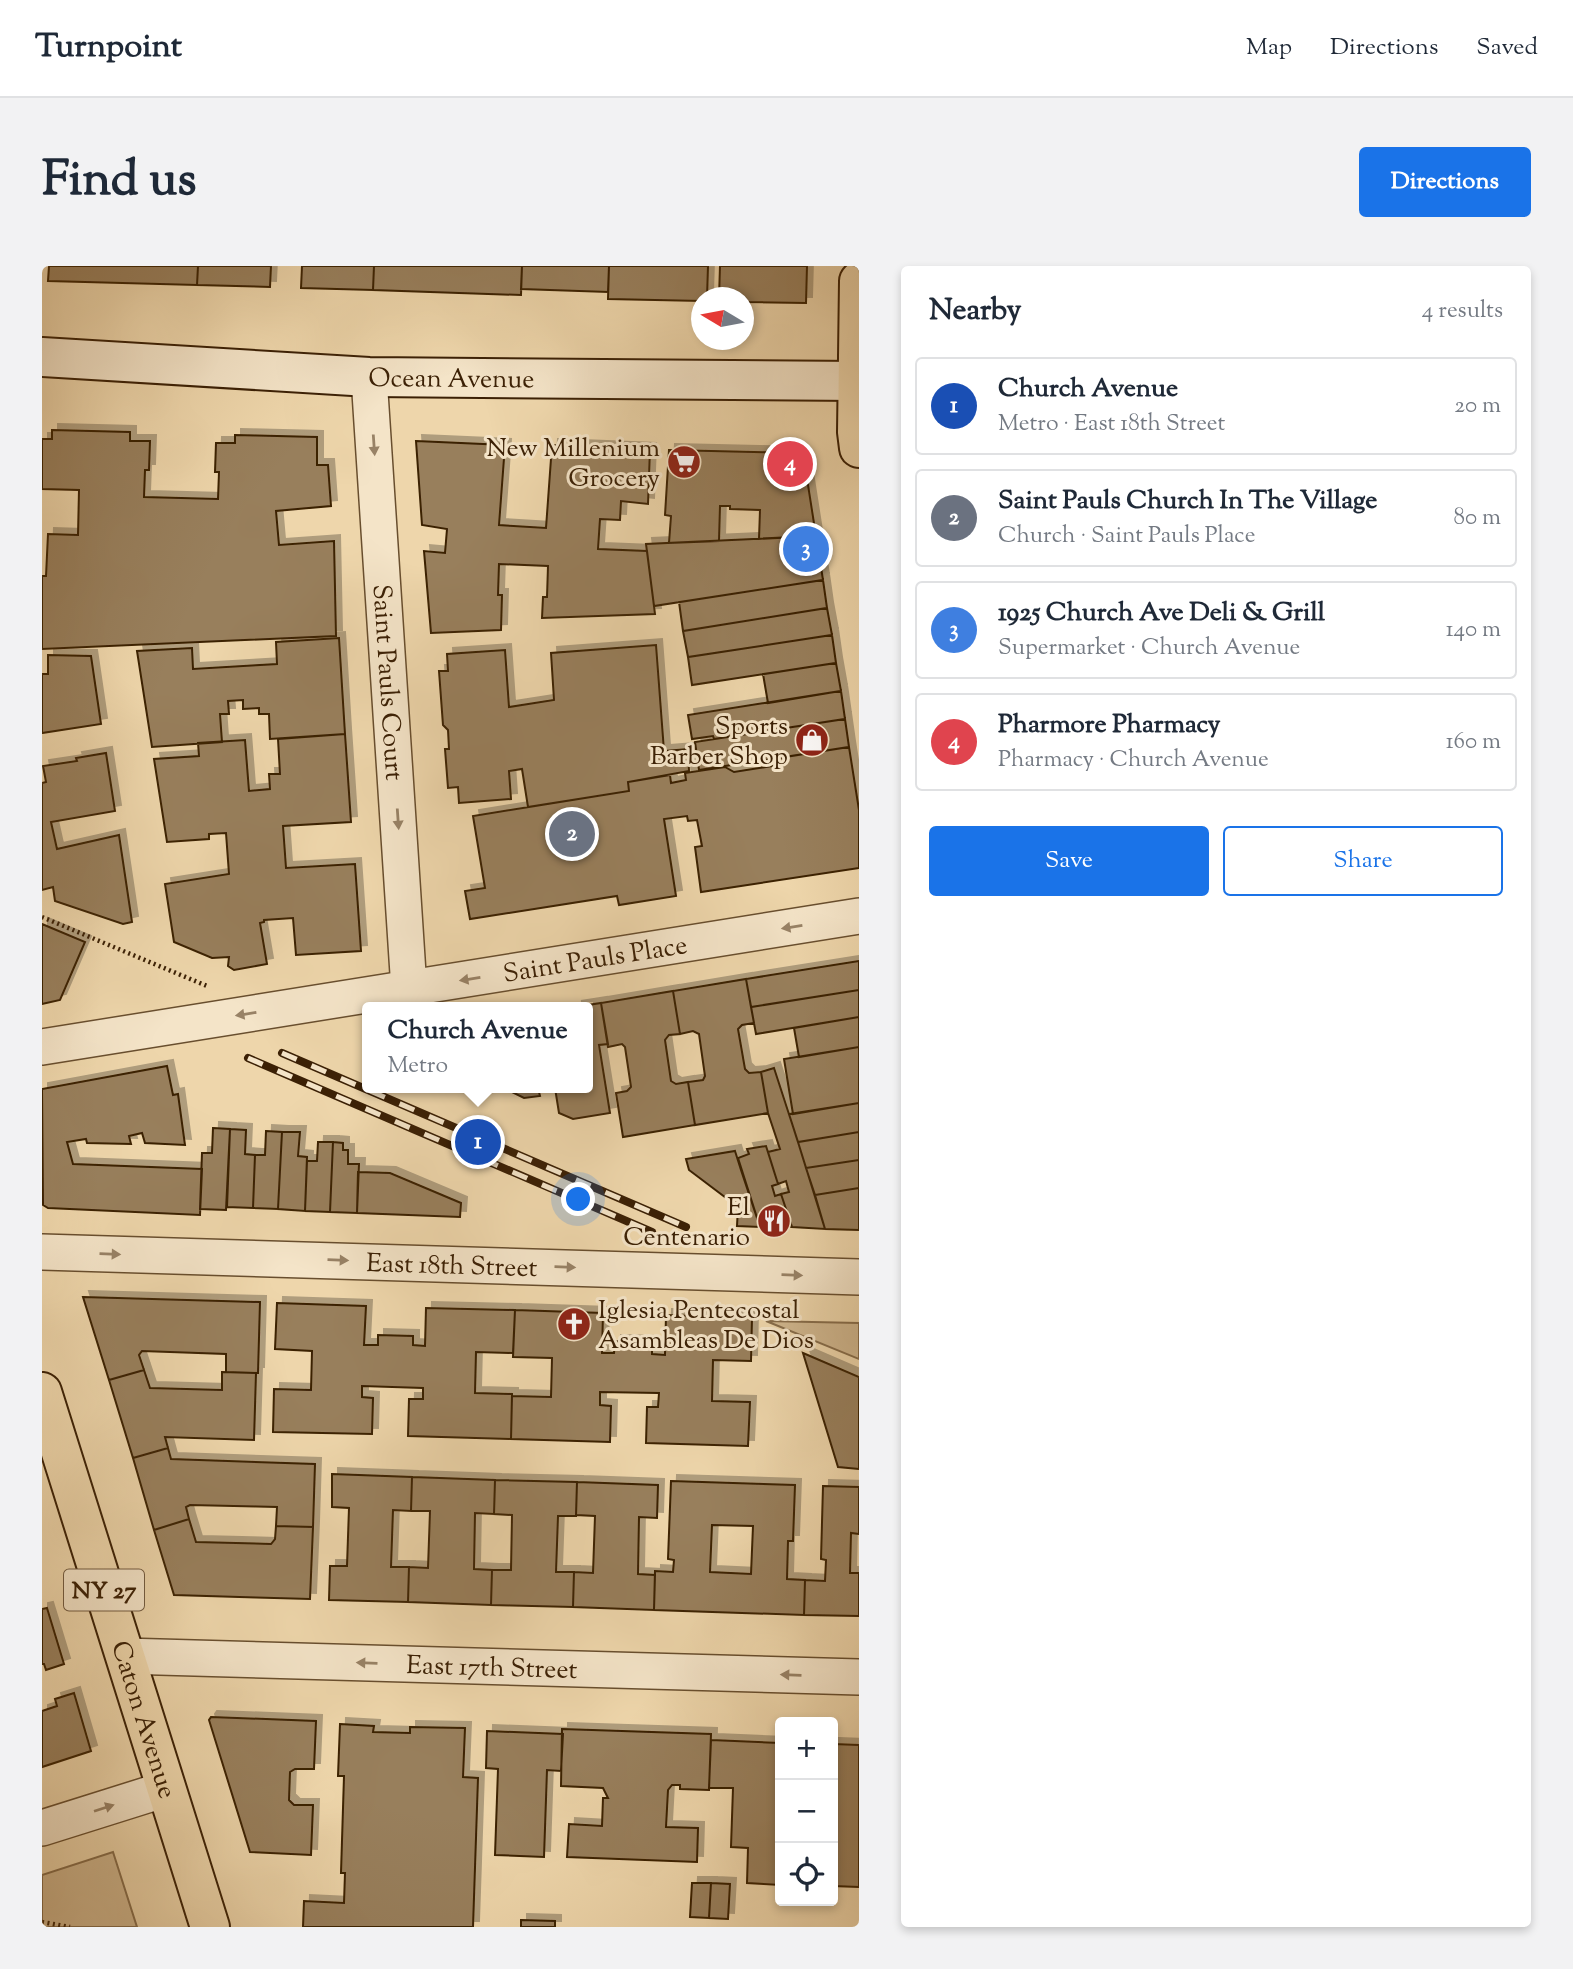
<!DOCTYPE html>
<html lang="en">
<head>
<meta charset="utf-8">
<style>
	body { margin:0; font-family:"Sorts Mill Goudy",serif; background:#f2f2f3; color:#1f2937 }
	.controls { position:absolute; right:21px; bottom:21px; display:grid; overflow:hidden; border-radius:7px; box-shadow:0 4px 10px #0003 }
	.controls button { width:63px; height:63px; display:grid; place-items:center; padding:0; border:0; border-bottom:2px solid #e0e1e3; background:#fff; color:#1f2937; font:35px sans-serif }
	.compass { position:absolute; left:649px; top:21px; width:63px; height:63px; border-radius:50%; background:#fff; box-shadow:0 4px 10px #0003; rotate:280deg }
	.you { position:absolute; left:537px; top:934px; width:24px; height:24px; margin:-18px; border:5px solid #fff; border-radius:50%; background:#1a73e8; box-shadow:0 0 0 10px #1a73e833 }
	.badge { display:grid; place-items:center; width:46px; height:46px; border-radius:50%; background:#1a73e8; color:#fff; font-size:23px; font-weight:700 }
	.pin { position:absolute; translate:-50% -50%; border:4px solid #fff; box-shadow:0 2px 7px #0006 }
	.popup { position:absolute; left:320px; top:736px; width:231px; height:91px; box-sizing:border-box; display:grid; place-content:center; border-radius:7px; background:#fff; filter:drop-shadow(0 2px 5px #0005); font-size:23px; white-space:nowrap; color:#747a83 }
	.popup b { font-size:26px; color:#1f2937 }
	.popup::after { content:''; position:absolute; left:50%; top:100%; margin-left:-14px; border:14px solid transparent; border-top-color:#fff }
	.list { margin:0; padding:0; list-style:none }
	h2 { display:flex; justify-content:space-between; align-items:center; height:91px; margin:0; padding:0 28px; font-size:30px }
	h2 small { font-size:23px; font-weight:400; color:#747a83 }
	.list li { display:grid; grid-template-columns:46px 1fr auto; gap:21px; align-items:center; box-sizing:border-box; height:98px; margin:0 14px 14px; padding:0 14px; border:2px solid #e0e1e3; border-radius:7px }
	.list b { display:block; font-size:26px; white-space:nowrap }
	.list p { margin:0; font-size:23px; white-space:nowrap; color:#747a83 }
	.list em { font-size:23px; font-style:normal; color:#747a83 }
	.actions { display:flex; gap:14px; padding:21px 28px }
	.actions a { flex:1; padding:16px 0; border:2px solid #1a73e8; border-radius:7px; text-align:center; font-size:24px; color:#1a73e8 }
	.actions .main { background:#1a73e8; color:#fff }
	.icon { flex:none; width:38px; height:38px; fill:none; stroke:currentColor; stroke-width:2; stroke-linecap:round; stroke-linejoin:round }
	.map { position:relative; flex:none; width:817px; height:1661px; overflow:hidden; border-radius:7px }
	header { display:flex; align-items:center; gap:42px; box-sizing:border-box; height:98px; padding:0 35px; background:#fff; border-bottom:2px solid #e0e1e3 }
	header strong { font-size:33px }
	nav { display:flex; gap:38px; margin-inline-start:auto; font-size:24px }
	.intro { display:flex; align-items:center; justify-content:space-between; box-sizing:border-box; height:168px; padding:0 42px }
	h1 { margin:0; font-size:49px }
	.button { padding:18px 32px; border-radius:7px; background:#1a73e8; color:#fff; font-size:24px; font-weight:700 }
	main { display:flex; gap:42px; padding:0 42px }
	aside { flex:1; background:#fff; border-radius:7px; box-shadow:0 4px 10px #0003 }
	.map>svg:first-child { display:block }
</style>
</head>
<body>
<header>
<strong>Turnpoint</strong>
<nav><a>Map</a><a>Directions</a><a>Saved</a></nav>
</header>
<div class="intro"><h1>Find us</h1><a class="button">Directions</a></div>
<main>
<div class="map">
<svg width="817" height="1661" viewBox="0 0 817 1661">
	<defs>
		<filter id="shadow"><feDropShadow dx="6" dy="-6" stdDeviation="0" flood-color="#0004"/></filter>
	</defs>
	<rect width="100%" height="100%" fill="#eed6ab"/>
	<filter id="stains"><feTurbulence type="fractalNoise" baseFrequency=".00286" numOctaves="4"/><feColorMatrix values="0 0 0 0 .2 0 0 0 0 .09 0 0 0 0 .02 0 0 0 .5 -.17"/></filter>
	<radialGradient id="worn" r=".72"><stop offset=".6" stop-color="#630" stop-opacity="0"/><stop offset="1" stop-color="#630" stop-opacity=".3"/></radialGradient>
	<!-- green -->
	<path fill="#d0b78f" stroke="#866c4a" stroke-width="2" d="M724,1055l93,2v36z
		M71,1586l24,75h-95v-52z"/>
	<!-- building -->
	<path fill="#987f5b" stroke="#3b2005" stroke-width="2" fill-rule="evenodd" filter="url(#shadow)" d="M7,0h149l-1,19 -149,-4z
		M156,0h73l-1,21 -73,-2z
		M260,0h72l-1,24 -72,-2z
		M332,0h148l-1,29 -148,-5z
		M480,0h87l-1,26 -87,-3z
		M567,0h99l-1,32h-5v3l-94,-2z
		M678,0h87l-1,37 -62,-1v-4h-25z
		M10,164l78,2v9h20l-1,29h-4l-1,27 74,2 1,-27h-4l1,-29h19v-8l82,2v28h11l3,41 -55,5 3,34 55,-4 2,95 -294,13v-73h4l2,-42 30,1 1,-45 -37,-1v-50h10z
		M374,175l89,4 -6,80 47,3 6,-83 98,4 -2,55 -27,-3 -1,19 -20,-1 -2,30 49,2 8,63 -113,4 1,-21h4l1,-31 -49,-2 -1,31h4l-1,35 -70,3 -7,-82 21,2 2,-24 -25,-4z
		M627,184l134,3 13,83 -57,3 1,-29 -30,-1v-3h-10l-1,35 -50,2 2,-27 -6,-1z
		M774,270l7,44 -169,26 -8,-62z
		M781,314l4,28 -144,23 -4,-29z
		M785,342l5,27 -144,22 -5,-26z
		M790,369l4,28 -144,22 -4,-28z
		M297,372l6,96 -75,5 -1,-25h-10v-6l-16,1v-9l-15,1 1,13h-9l2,28 -70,5 -15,-96 55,-3 1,21 84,-5 -1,-22z
		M614,379l8,106 24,-2 1,22 -61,11 1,9 -101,16 -6,-38 -13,2 2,28 -52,4 -1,-16 -10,1 -3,-39h4l-1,-19 -5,-5 -4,-54h9l-1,-17 58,-4 4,57 45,-7 -3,-47z
		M6,389l43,1 10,68 -59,9v-59h6z
		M794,397l5,28 -73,12 -5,-29z
		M799,425l4,28 -131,20 -1,-3 -21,3 -4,-24z
		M803,453l4,28 -150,23 -4,-28z
		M303,468l6,88 -68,4 3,42 69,-4 6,87 -65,4 -3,-37 -29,2v2l-4,1 7,41 -33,6 -6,-4 1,-9 -17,1 -38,-16 -9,-58 64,-10 -3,-41 -17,1v5l-42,3 -13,-83 45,-3 -1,-13 47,-3 4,51 21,-2 -1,-15h11l-2,-35z
		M807,481l10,63v58l-158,24 -6,-45 7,-1 -5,-26 -9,1 -1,-5 -23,3 12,77 -57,9 -2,-9 -147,23 -5,-28 20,-3 -12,-72 156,-25 -1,-9 42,-7 1,8 15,-3 -1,-7 40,-6 9,5 38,-6 7,-8z
		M64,487l9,58 -64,11 6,27 62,-14 13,87 -9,2 -68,-23 -2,-14 -11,3v-107l4,-1 -3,-16 34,-5 -1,-3z
		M0,658l43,18 -25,58 -18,4z
		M817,695v29l-108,17 -5,-28z
		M704,713l8,44 -12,2 -4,4 7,40 4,4 12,-1 7,41 -73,12 -7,-43 15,-2 2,-4 -6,-42 -6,-3 -13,3 -7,-43z
		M817,724v27l-103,17 -5,-27z
		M631,725l7,43 -11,1 -4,5 6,41 5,3 12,-2 7,43 -72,12 -7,-44 11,-2 4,-4 -6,-40 -3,-3 -14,3 -7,-44z
		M559,737l7,41 -9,1 11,68 -37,6 -14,-6 -4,-25h33v-81h-13z
		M817,751v30l-60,10 -5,-29z
		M817,781v56l-66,11 -9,-55z
		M125,800l6,29 5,-1 7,51 -40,-2 -3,-10 -13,3 2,8 -44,-1 -1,-4 -19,3 6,22 129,5 -2,46 -152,-7 -5,-3 -1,-116z
		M732,802l24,74 27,87 -33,-2 -11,-33 8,-2 -3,-11 -8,3 -10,-32 12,-3 -12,-36 -7,-41z
		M462,822h34l2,8 -16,2z
		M817,837v29l-61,10 -9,-28z
		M171,862l17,1 -4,81 -26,-1 2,-56h10z
		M188,863l16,1 -1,24 10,1 -2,53 -26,-1z
		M224,865l16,1 -4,77 -25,-1 2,-53h10z
		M240,866h18l-2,24 9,1 -2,54 -27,-2z
		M817,866v28l-53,8 -8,-26z
		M276,876h15l-3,70 -25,-1 2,-50h10z
		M291,876l10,1v7h5v14h11l-2,49 -27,-1z
		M724,880l12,38 -6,2 3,10 6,-2 11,33h-32l-22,-69 11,-4 -2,-5z
		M693,885l6,19 19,57 -23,-1 1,-19 -49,-37 -3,-11z
		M817,894v28l-44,7 -9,-27z
		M316,906l32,1 71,30 -1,14 -103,-4z
		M817,922v42l-34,-1 -10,-34z
		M41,1031l177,5 -2,71 -32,-1v-18l-84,-3 -3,4 5,15 -35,10z
		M235,1037l89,3 -2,39h14v-10l35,1v9l12,1 1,-38 89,2 -2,43 -37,-1 -1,41 37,1 -1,45 -103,-3 1,-37h14v-11l-61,-2v11l11,1 -1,36 -99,-2 1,-43 37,1 1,-39 -37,-2z
		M473,1044l88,3 -1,40h12l1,-12 37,1v12l13,1 1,-40 86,3 -1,43 -38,-1 -1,41 38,1 -2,44 -102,-3 1,-36h11l1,-14 -59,-1v13l11,1 -1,36 -99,-3 1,-43 39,1 1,-39 -39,-1z
		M761,1087l56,24v92l-21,-2z
		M102,1104l6,18 72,2v-18l34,1 -2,67 -89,-3 3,11 -35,10 -24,-78z
		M126,1182l3,11 144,5 -2,63 -37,-1 1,-19 -87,-2 -4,2 3,12 -35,11 -21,-72z
		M290,1208l80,3 -1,34 -18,-1 -2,57h18l-1,35 -79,-2 1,-34h17l2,-58 -17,-1z
		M370,1211l83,3 -1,34 -19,-1 -1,56 18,1 -1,35 -83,-3 1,-35 19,1 2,-57h-19z
		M453,1214l82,2 -1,34h-18l-2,56h18l-1,35 -82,-2 1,-35h19l1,-55 -18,-1z
		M629,1215l124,4 -2,56h-5l-1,38 18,1 -1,35 -150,-5 1,-39 18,1 1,-12 -6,-1zM670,1259l41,1 -2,48 -41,-2z
		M535,1216l81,3 -1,33 -18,-1 -1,57 17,1 -1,35 -81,-3 1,-35 19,1 2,-57 -19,-1z
		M781,1220l36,1v47l-8,-1 -1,40h9v43l-55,-1 1,-35 20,1 1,-21 -5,-1z
		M147,1253l7,23 75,2 4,-5 1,-13 37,1 -3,72 -136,-4 -20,-65z
		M5,1342l17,56 -18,6 -2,-6h-2v-55z
		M32,1427l17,58 -49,16v-56l15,-5 -2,-7z
		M169,1451l105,4 -2,48h-19l-5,3 -1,28 5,5h19l-2,50 -61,-3 -41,-132z
		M298,1458l34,2 -1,6 37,1v-6l55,1 -2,49 15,1 -5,149h-170l1,-26 40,2 1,-30h-4l3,-97h-6z
		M520,1463l149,5 -2,56 -29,-1v-4h-8l-4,5 -2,37 32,1 -1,34 -130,-5 2,-33 33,2 1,-28h5l-5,-10 -42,-2z
		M445,1465l76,3 -2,37 -14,-1 -3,87 -49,-2 3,-86 -12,-1z
		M669,1474l69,3v142l-33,-2 1,-35 -17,-1 2,-59h-24z
		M791,1478l26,1v142l-26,-1z
		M650,1617h19l-2,35 -19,-1z
		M669,1617l19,1 -2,35 -19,-1z
		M479,1654l34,1v6h-34z"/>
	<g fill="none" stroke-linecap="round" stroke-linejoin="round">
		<!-- street casing -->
		<g stroke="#684e2e" stroke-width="38">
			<g id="street">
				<path id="s1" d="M327,111l40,612"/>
				<path id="s2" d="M0,781l817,-131"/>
				<path id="s3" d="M0,986l817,25"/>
				<path id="s4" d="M82,1390l735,21"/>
				<path d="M0,1562l124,-39"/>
			</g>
		</g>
		<!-- secondary casing -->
		<g stroke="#3b2005" stroke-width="42">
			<g id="secondary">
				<path id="s5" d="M0,91l327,20 490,4"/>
			</g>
		</g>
		<!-- primary casing -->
		<g stroke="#3b2005" stroke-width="42">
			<path id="primary" d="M817,15l-2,151 2,16"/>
		</g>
		<!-- highway casing -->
		<g stroke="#3b2005" stroke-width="42">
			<g id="highway">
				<path id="s6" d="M0,1126l168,535"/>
			</g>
		</g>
		<!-- path -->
		<path stroke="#3b2005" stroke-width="4.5" stroke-dasharray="2 3.5" stroke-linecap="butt" d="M0,651l165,69
			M0,1656l28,5"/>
		<!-- street -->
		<use href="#street" stroke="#f4e4c8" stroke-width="35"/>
		<!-- secondary -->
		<use href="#secondary" stroke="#f4e4c8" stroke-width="38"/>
		<!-- primary -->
		<use href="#primary" stroke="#eed6ab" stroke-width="38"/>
		<!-- highway -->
		<use href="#highway" stroke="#eed6ab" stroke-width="38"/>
		<!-- rail casing -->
		<g stroke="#3b2005" stroke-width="8">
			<path id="rail" d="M240,787l404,174
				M206,792l404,174"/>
		</g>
		<!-- rail -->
		<use href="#rail" stroke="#f4e4c8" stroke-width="5" stroke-dasharray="16" stroke-linecap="butt"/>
	</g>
	<!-- one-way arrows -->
	<defs><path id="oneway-solid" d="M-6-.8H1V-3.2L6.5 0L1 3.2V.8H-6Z" transform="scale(1.75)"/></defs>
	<g fill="#988266">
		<use href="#oneway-solid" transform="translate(332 179) rotate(86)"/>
		<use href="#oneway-solid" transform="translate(356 553) rotate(86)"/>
		<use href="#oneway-solid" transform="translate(750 661) rotate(171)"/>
		<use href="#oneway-solid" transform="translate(428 713) rotate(171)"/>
		<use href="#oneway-solid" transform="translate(204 748) rotate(171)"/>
		<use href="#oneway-solid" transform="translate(68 988) rotate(2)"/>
		<use href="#oneway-solid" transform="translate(296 994) rotate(2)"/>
		<use href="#oneway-solid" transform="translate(523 1001) rotate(2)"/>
		<use href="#oneway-solid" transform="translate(750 1009) rotate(2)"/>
		<use href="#oneway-solid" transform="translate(325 1397) rotate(-178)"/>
		<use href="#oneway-solid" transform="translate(749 1409) rotate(-178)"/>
		<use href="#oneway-solid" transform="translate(62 1542) rotate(-18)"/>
	</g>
	<!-- icons -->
	<defs>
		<g id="supermarket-disc" transform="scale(1.75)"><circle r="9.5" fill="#8f2418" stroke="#f4e4c8"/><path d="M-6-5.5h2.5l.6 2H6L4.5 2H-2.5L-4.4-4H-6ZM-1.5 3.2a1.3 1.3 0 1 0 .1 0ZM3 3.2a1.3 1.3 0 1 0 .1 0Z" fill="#fff"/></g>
		<g id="shop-disc" transform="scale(1.75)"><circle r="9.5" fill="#8f2418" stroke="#f4e4c8"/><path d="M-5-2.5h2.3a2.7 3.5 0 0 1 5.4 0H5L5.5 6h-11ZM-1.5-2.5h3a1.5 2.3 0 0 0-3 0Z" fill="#fff"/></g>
		<g id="restaurant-disc" transform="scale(1.75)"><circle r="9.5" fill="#8f2418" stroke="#f4e4c8"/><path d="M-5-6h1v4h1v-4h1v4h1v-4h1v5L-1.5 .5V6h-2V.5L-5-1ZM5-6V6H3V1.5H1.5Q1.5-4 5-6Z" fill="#fff"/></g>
		<g id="church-disc" transform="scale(1.75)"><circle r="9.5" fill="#8f2418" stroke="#f4e4c8"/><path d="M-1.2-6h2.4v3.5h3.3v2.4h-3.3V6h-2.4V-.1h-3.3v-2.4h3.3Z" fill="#fff"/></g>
	</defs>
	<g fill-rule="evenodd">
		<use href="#supermarket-disc" x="642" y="196"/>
		<use href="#shop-disc" x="770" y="474"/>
		<use href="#restaurant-disc" x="732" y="955"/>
		<use href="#church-disc" x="532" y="1058"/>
	</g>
	<g text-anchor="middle" stroke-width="6" stroke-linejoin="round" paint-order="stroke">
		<!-- shield labels -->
		<rect fill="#f4e4c8" stroke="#725b40" stroke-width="2" x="22" y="1303.5" width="80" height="41" rx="5"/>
		<g font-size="24" font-weight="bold" fill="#3b2005">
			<text x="62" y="1332">NY 27</text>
		</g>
		<!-- street labels -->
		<g font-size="26" fill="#3b2005" stroke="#f4e4c8">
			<text dy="9" stroke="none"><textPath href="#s5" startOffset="410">Ocean Avenue</textPath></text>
			<text dy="9" stroke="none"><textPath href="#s1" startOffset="306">Saint Pauls Court</textPath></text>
			<text dy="9" stroke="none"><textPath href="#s2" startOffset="560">Saint Pauls Place</textPath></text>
			<text dy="9" stroke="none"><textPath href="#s3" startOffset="410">East 18th Street</textPath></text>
			<text dy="9" stroke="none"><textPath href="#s4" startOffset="368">East 17th Street</textPath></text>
			<text dy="9" stroke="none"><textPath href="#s6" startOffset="343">Caton Avenue</textPath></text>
		</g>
		<!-- poi labels -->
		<g font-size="26" fill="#3b2005" stroke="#f4e4c8" text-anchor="end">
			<text x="618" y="190">New Millenium<tspan x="618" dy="30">Grocery</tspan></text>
			<text x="746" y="468">Sports<tspan x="746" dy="30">Barber Shop</tspan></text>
			<text x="708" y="949">El<tspan x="708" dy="30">Centenario</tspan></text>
			<text x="556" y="1052" text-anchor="start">Iglesia Pentecostal<tspan x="556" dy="30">Asambleas De Dios</tspan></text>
		</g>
	</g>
	<rect width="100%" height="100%" filter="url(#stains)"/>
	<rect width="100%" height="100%" fill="url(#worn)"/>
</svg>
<div class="controls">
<button>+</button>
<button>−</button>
<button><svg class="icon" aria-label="locate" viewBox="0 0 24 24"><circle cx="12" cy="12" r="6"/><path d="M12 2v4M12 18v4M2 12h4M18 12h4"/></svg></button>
</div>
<svg class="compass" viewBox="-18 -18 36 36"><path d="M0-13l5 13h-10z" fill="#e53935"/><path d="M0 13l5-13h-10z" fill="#747a83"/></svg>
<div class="you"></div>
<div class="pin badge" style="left:436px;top:876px;background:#1a4fb4">1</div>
<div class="popup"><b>Church Avenue</b>Metro</div>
<div class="pin badge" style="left:530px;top:568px;background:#6b7280">2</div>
<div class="pin badge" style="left:764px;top:283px;background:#3f7fe0">3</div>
<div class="pin badge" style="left:748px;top:198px;background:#e0444e">4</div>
</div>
<aside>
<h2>Nearby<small>4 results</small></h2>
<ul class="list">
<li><span class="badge" style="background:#1a4fb4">1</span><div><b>Church Avenue</b><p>Metro · East 18th Street</p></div><em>20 m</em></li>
<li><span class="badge" style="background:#6b7280">2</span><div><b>Saint Pauls Church In The Village</b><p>Church · Saint Pauls Place</p></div><em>80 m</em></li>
<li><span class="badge" style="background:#3f7fe0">3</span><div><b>1925 Church Ave Deli &amp; Grill</b><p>Supermarket · Church Avenue</p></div><em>140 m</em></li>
<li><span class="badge" style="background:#e0444e">4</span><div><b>Pharmore Pharmacy</b><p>Pharmacy · Church Avenue</p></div><em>160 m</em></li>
</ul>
<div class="actions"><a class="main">Save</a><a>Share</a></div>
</aside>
</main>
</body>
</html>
